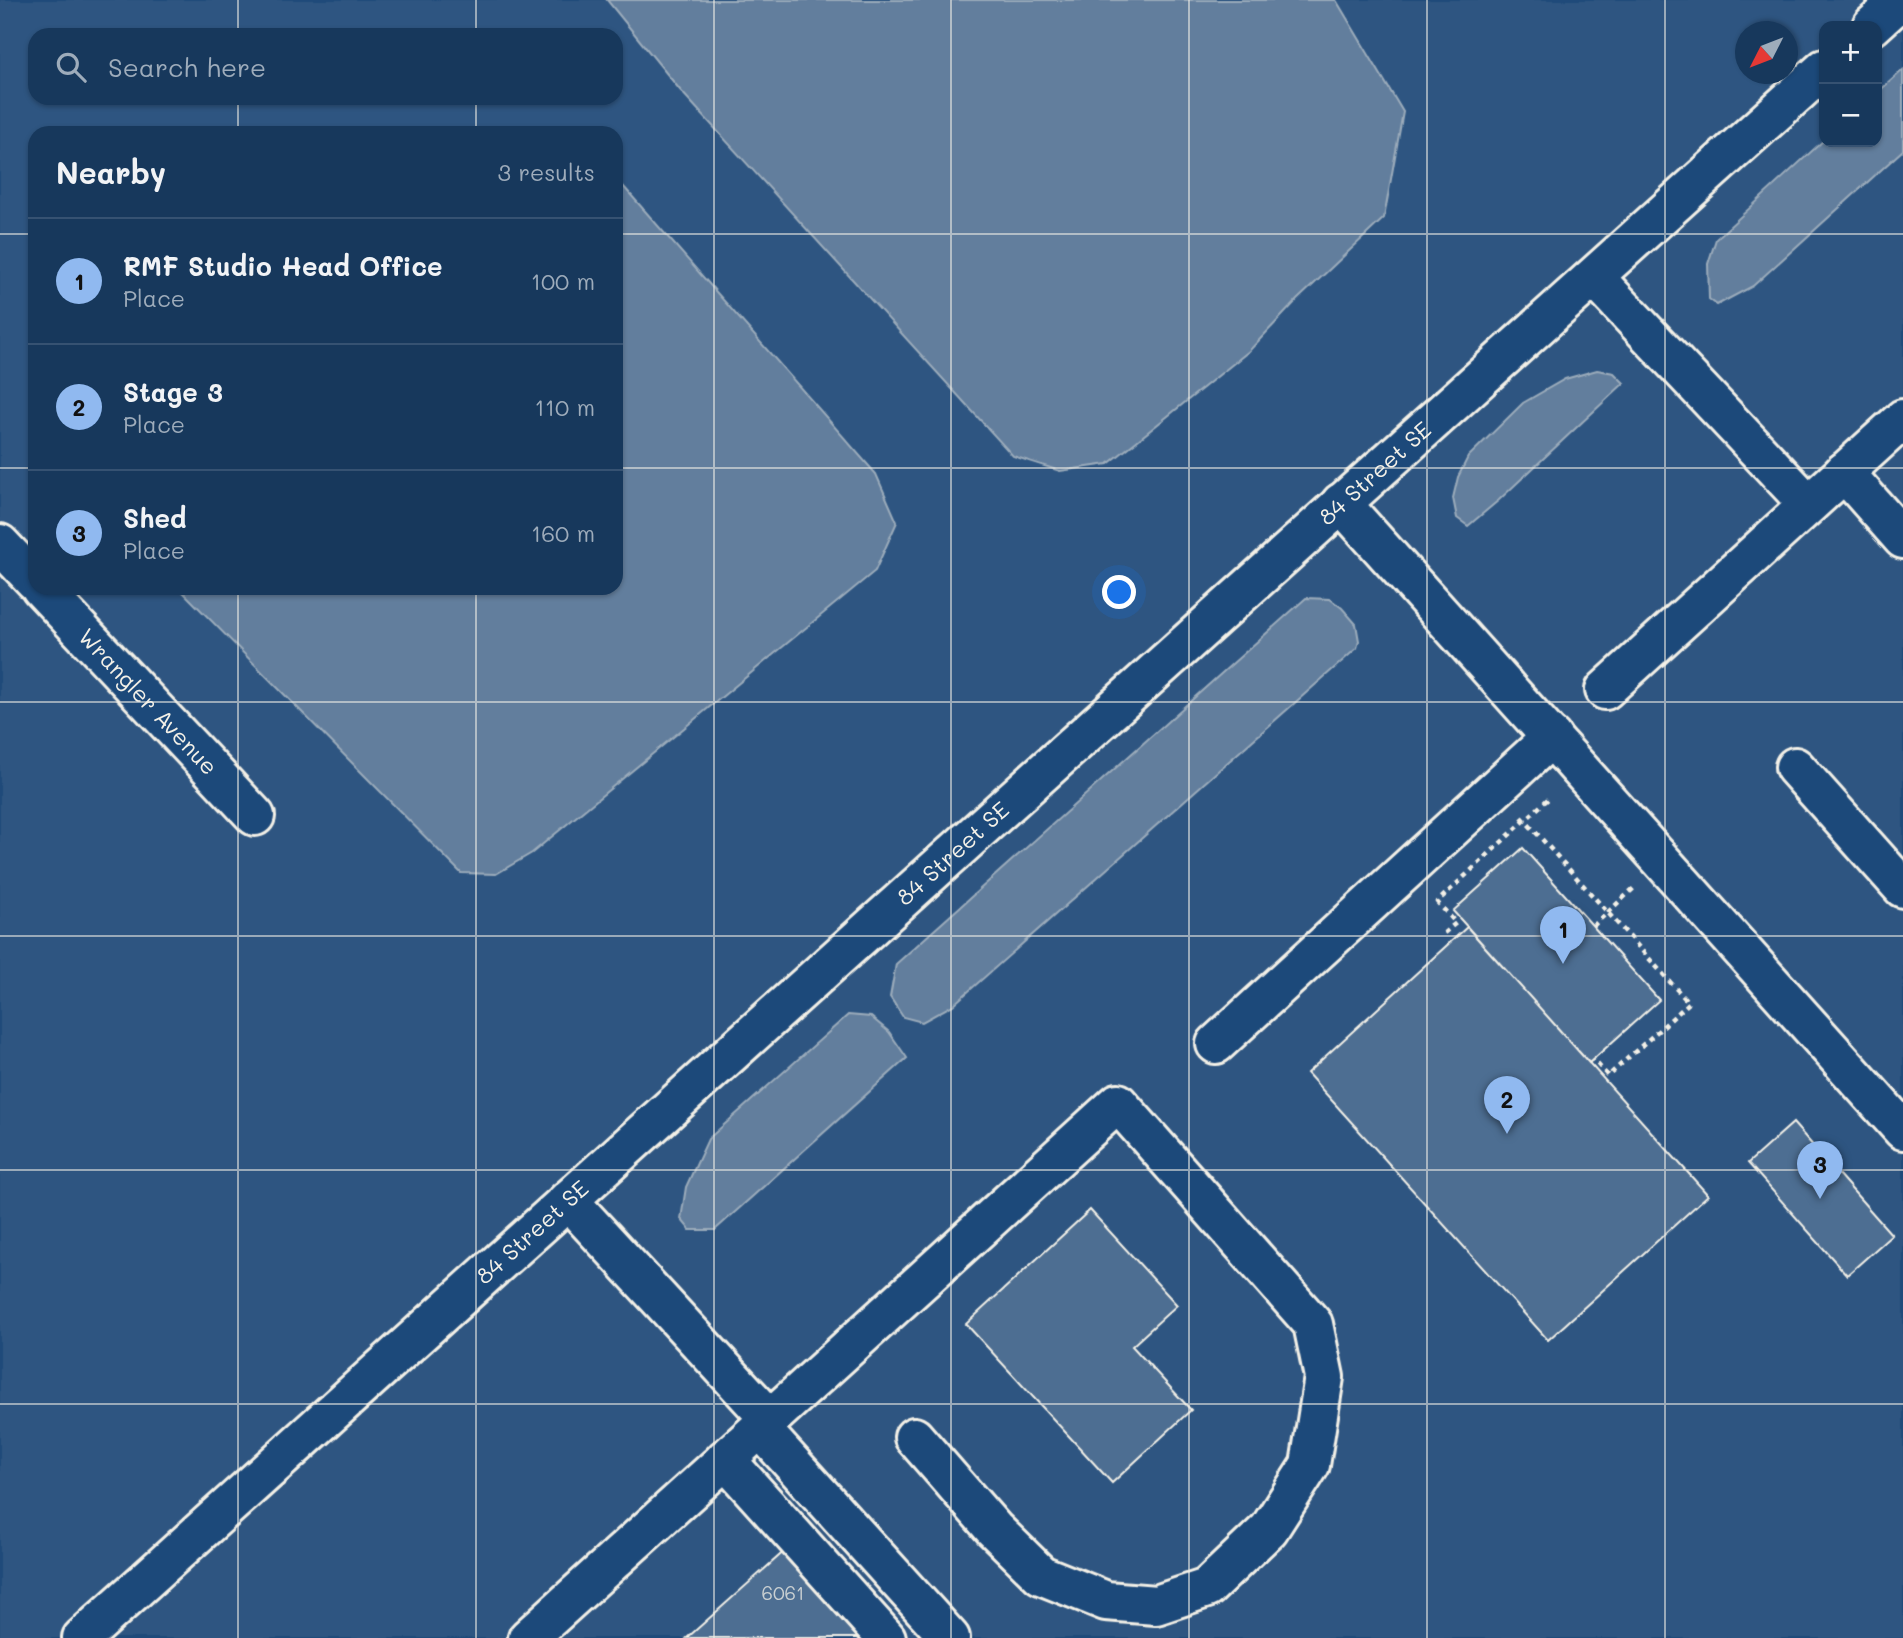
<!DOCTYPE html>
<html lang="en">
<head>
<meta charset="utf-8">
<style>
	body { margin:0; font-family:Mali,sans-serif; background:#244365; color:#f1f3f6 }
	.controls { position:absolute; right:21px; top:21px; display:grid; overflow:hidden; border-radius:14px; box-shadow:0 2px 5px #0004 }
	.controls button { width:63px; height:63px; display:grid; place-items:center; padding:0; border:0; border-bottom:2px solid #365272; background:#17385c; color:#f1f3f6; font:35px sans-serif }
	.compass { position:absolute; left:1735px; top:21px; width:63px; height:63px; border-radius:50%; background:#17385c; box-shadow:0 2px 5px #0004; rotate:228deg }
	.you { position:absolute; left:1120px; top:593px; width:24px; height:24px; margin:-18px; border:5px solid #fff; border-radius:50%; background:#1a73e8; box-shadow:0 0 0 10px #1a73e833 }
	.badge { display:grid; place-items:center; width:46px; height:46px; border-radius:50%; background:#90b9f0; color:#111; font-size:23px; font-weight:700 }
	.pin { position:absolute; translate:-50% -58px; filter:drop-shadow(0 2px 4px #0008) }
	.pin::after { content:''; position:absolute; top:37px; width:24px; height:21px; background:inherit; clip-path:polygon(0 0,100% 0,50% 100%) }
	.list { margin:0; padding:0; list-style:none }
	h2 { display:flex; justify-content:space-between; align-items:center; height:91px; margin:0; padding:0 28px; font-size:30px }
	h2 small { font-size:23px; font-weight:400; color:#9eacbb }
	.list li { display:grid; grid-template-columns:46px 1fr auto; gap:21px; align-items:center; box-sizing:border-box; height:126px; padding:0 28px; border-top:2px solid #365272 }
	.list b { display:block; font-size:26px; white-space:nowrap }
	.list p { margin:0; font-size:23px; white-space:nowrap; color:#9eacbb }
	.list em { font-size:23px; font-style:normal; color:#9eacbb }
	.icon { flex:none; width:38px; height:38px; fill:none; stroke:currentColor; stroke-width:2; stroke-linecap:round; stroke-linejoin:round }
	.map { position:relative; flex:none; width:1903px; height:1638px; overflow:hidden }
	.search { position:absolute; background:#17385c; box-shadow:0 2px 5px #0004; left:28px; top:28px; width:595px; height:77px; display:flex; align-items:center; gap:18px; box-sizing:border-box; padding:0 24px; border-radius:21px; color:#9eacbb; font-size:26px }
	.panel { position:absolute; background:#17385c; box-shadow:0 2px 5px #0004; left:28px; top:126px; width:595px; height:469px; border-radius:21px }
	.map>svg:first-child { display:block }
</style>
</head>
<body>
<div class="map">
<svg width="1903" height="1638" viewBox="0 0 1903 1638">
	<rect width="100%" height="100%" fill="#1f4a7a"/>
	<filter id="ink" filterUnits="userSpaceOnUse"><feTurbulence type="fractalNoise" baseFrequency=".0143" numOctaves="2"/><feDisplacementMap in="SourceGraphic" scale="14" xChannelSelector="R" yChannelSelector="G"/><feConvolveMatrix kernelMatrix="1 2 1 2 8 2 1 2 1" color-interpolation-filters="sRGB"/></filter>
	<g filter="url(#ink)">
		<!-- built -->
		<path fill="#2d5581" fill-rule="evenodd" d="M0,0h1903v1638h-1903zM1824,26h53v116h-53zM1745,32h42v42h-42zM35,35h581v63h-581zM35,133h581v455h-581z"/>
		<!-- water -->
		<path fill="#627e9d" stroke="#9cacbb" stroke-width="2" d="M607,0h729l67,112 -19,106 -87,82 -48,51 -141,113 -48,7 -47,-15 -333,-366z
			M1903,70v80l-150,136 -36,19 -8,-6 -1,-35 8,-25 108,-99v2h53v-49z
			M616,178l260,296 21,48 -22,49 -343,282 -36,21 -35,-1 -282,-285h437z
			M1597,370l17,3 10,10 -125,117 -31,26 -11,-8 -4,-20 5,-21 10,-20 55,-54 42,-24z
			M1306,598l24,1 12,9 14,16 3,17 -2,7 -404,357 -31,17 -19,-5 -13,-20 6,-33z
			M848,1015l23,2 18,15 18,26 -192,172h-25l-9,-11 5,-32 22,-48z"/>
		<!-- building -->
		<path fill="#4d6e92" stroke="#f4f1e8" stroke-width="2" d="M1523,848l136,152 -70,63 -136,-152z
			M1467,927l241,268 -160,145 -241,-267z
			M1793,1123l99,112 -45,40 -99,-112z
			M1090,1210l87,95 -45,41 59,64 -79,73 -146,-159z
			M788,1548l81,90h-182z"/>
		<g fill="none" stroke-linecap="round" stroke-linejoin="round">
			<!-- minor casing -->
			<g stroke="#f4f1e8" stroke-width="44">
				<g id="minor">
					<path d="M1872,26l29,-26"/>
					<path d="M1594,277l214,227"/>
					<path d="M1844,472l59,67"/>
					<path d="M1341,503l562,627"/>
					<path d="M0,544l35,37"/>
					<path id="s1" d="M41,588l214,228"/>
					<path d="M1605,690l298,-271"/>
					<path d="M1795,767l108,121"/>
					<path d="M1216,1044l336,-307"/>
					<path d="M568,1200l202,219 348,-316 195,221 11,53 -14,88 -41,64 -62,59 -51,17 -50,-4 -65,-26 -47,-46 -80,-92"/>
					<path d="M760,1428l190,210"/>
					<path d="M725,1459l161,179"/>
					<path id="s2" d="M82,1638l1742,-1569"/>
					<path d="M528,1638l242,-219"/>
				</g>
			</g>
			<!-- path -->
			<path stroke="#f4f1e8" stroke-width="4.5" stroke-dasharray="5 5" stroke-linecap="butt" d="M1522,817l167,186 -81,73 -15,-17
				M1593,926l41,-38
				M1444,933l12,-10 -19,-21 111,-103"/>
			<!-- minor -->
			<use href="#minor" stroke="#1f4a7a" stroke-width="38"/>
		</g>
	</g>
	<!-- grid -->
	<path fill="none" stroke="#f4f1e8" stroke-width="2" stroke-opacity="0.55" d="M238,0v35M476,0v35M714,0v1638M951,0v1638M1189,0v1638M1427,0v1638M1665,0v1638M238,98v35M476,98v35M0,234h35M616,234h1287M0,468h35M616,468h1287M238,588v1050M476,588v1050M0,702h1903M0,936h1903M0,1170h1903M0,1404h1903"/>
	<g text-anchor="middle" stroke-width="6" stroke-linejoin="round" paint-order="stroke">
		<!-- number labels -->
		<g font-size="19" fill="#cad0d2">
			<text x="783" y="1600">6061</text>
		</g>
		<!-- street labels -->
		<g font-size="23" fill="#f4f1e8" stroke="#1f4a7a">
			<text dy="8" stroke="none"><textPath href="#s2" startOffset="1740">84 Street SE</textPath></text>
			<text dy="8" stroke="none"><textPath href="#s1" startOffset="156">Wrangler Avenue</textPath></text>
			<text dy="8" stroke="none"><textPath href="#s2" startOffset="1172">84 Street SE</textPath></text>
			<text dy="8" stroke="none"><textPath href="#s2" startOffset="606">84 Street SE</textPath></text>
		</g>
	</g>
</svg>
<div class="controls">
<button>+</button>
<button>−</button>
</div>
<svg class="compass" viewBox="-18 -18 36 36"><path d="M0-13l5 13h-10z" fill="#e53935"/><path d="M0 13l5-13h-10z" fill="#9eacbb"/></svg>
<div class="you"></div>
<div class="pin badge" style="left:1563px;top:964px">1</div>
<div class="pin badge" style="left:1507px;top:1134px">2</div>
<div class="pin badge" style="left:1820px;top:1199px">3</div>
<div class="search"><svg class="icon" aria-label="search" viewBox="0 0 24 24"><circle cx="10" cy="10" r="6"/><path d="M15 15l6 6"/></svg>Search here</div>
<section class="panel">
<h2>Nearby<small>3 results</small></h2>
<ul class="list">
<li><span class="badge">1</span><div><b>RMF Studio Head Office</b><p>Place</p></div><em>100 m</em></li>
<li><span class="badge">2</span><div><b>Stage 3</b><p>Place</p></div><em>110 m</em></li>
<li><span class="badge">3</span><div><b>Shed</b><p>Place</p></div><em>160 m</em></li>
</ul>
</section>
</div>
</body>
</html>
